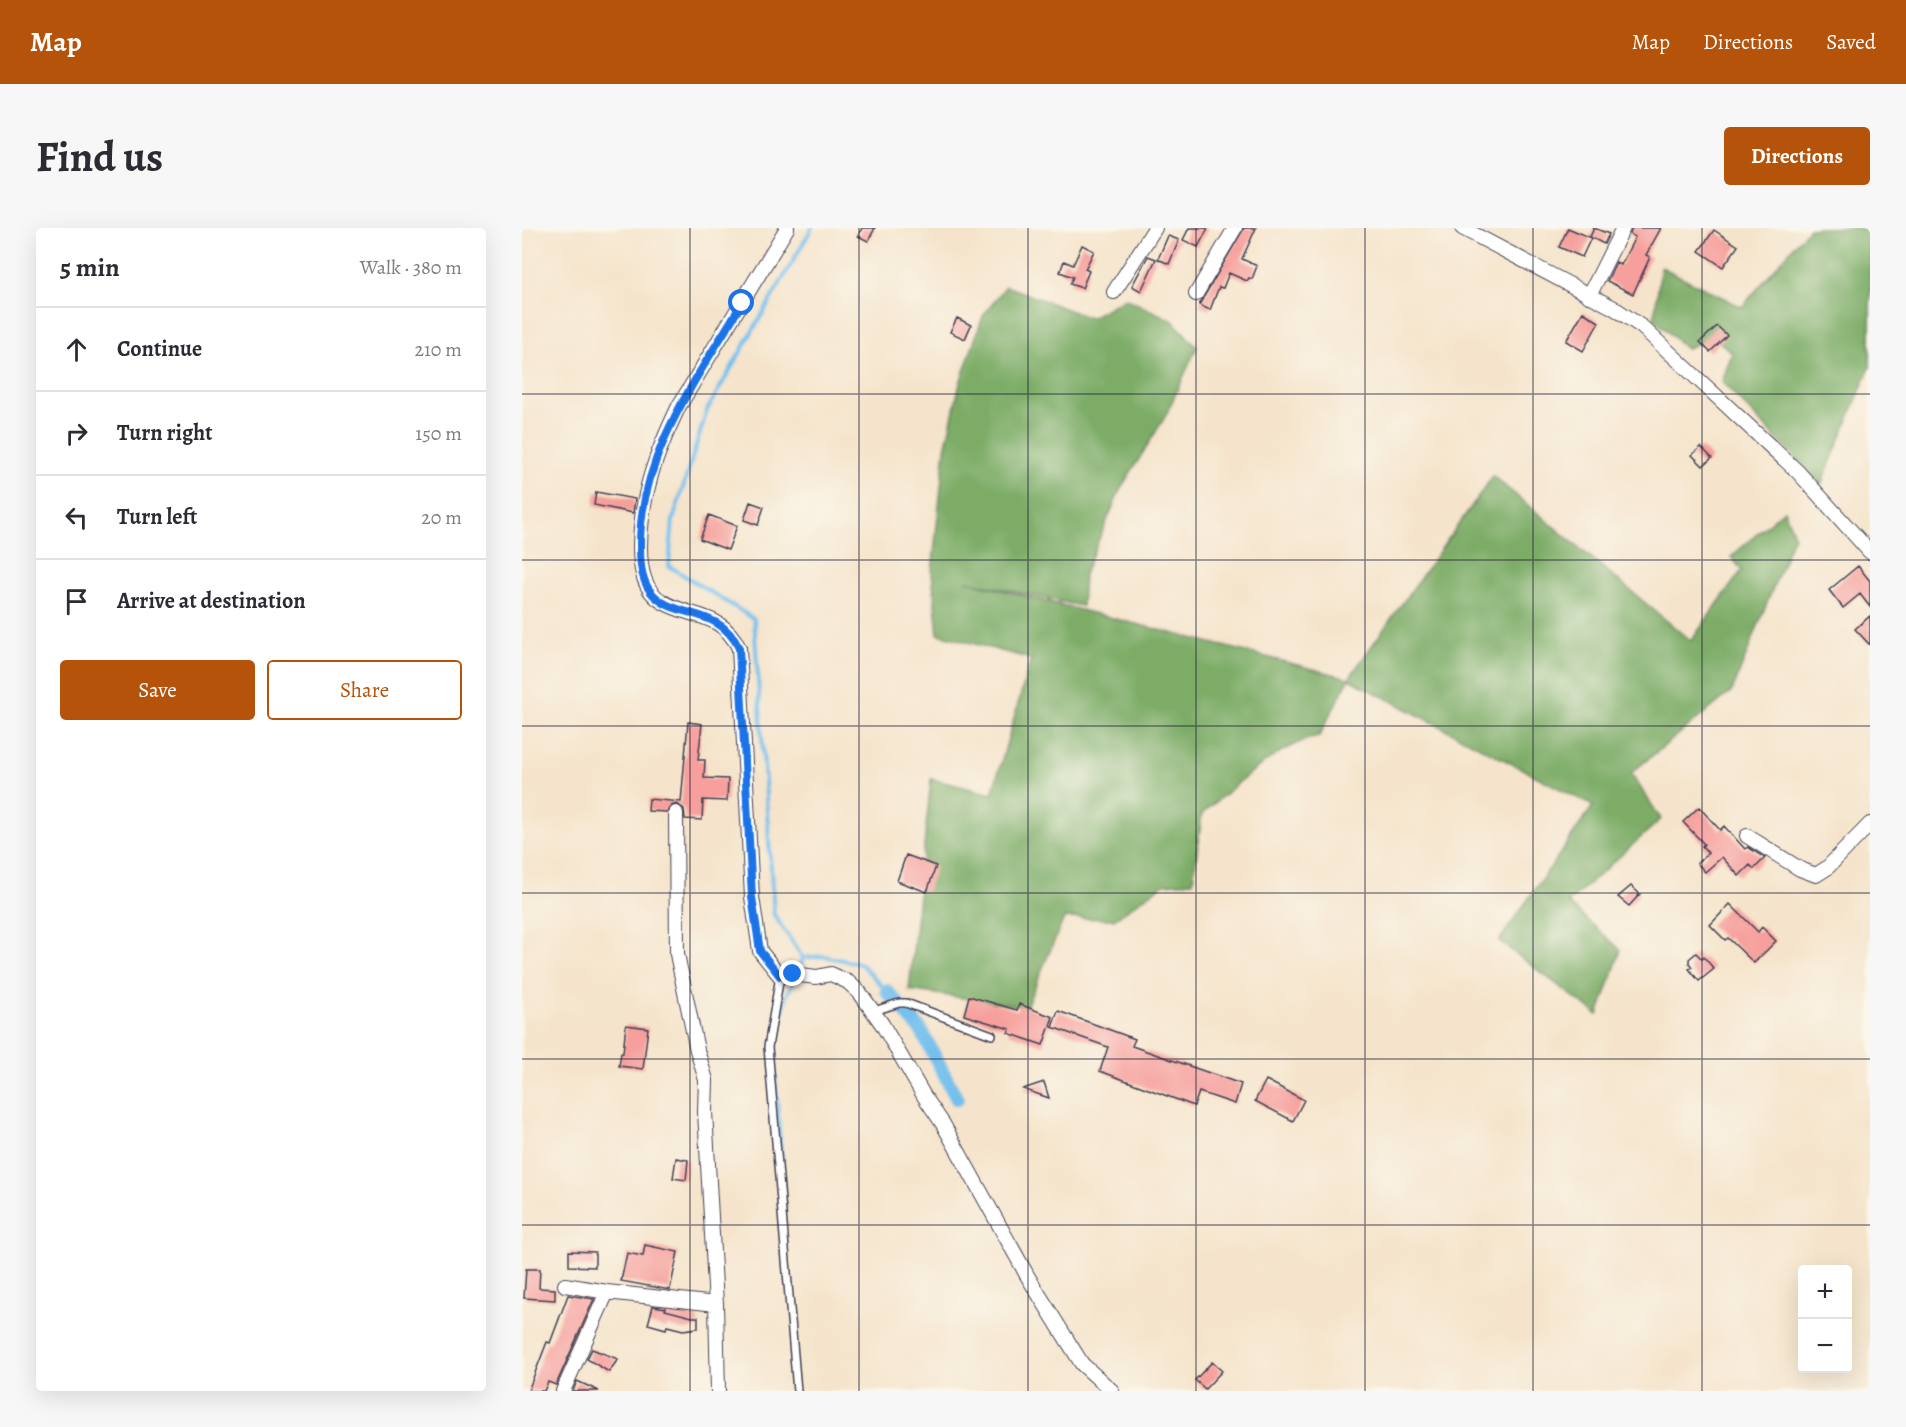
<!DOCTYPE html>
<html lang="en">
<head>
<meta charset="utf-8">
<style>
	body { margin:0; font-family:Alegreya,serif; background:#f7f7f7; color:#2b2b33 }
	.controls { position:absolute; right:18px; bottom:18px; display:grid; overflow:hidden; border-radius:6px; box-shadow:0 6px 24px #0002 }
	.controls button { width:54px; height:54px; display:grid; place-items:center; padding:0; border:0; border-bottom:2px solid #e1e1e2; background:#fff; color:#2b2b33; font:30px sans-serif }
	.stop { position:absolute; width:18px; height:18px; margin:-14px; border:4px solid #1a73e8; border-radius:50%; background:#fff }
	.stop.end { background:#1a73e8; border-color:#fff; box-shadow:0 2px 6px #0008 }
	.list { margin:0; padding:0; list-style:none }
	h2 { display:flex; justify-content:space-between; align-items:center; height:78px; margin:0; padding:0 24px; font-size:26px }
	h2 small { font-size:20px; font-weight:400; color:#7c7c81 }
	.list li { display:grid; grid-template-columns:39px 1fr auto; gap:18px; align-items:center; box-sizing:border-box; height:84px; padding:0 24px; border-top:2px solid #e1e1e2 }
	.list b { display:block; font-size:22px; white-space:nowrap }
	.list em { font-size:20px; font-style:normal; color:#7c7c81 }
	.actions { display:flex; gap:12px; padding:18px 24px }
	.actions a { flex:1; padding:14px 0; border:2px solid #b45309; border-radius:6px; text-align:center; font-size:21px; color:#b45309 }
	.actions .main { background:#b45309; color:#fff }
	.icon { flex:none; width:33px; height:33px; fill:none; stroke:currentColor; stroke-width:2; stroke-linecap:round; stroke-linejoin:round }
	.map { position:relative; flex:none; width:1348px; height:1163px; overflow:hidden; border-radius:6px }
	header { display:flex; align-items:center; gap:36px; box-sizing:border-box; height:84px; padding:0 30px; background:#b45309; color:#fff }
	header strong { font-size:28px }
	nav { display:flex; gap:33px; margin-inline-start:auto; font-size:21px }
	.intro { display:flex; align-items:center; justify-content:space-between; box-sizing:border-box; height:144px; padding:0 36px }
	h1 { margin:0; font-size:42px }
	.button { padding:15px 27px; border-radius:6px; background:#b45309; color:#fff; font-size:21px; font-weight:700 }
	main { display:flex; gap:36px; padding:0 36px }
	aside { flex:1; background:#fff; border-radius:6px; box-shadow:0 6px 24px #0002 }
	.map>svg:first-child { display:block }
</style>
</head>
<body>
<header>
<strong>Map</strong>
<nav><a>Map</a><a>Directions</a><a>Saved</a></nav>
</header>
<div class="intro"><h1>Find us</h1><a class="button">Directions</a></div>
<main>
<aside>
<h2>5 min<small>Walk · 380 m</small></h2>
<ul class="list">
<li><svg class="icon" aria-label="ahead" viewBox="0 0 24 24"><path d="M12 20V5M6 11l6-6 6 6"/></svg><div><b>Continue</b></div><em>210 m</em></li>
<li><svg class="icon" aria-label="right" viewBox="0 0 24 24"><path d="M7 20v-9h11M14 6l5 5-5 5"/></svg><div><b>Turn right</b></div><em>150 m</em></li>
<li><svg class="icon" aria-label="left" viewBox="0 0 24 24"><path d="M17 20v-9H6M10 6l-5 5 5 5"/></svg><div><b>Turn left</b></div><em>20 m</em></li>
<li><svg class="icon" aria-label="arrive" viewBox="0 0 24 24"><path d="M6 21V4h12l-3 4 3 4H6"/></svg><div><b>Arrive at destination</b></div></li>
</ul>
<div class="actions"><a class="main">Save</a><a>Share</a></div>
</aside>
<div class="map">
<svg width="1348" height="1163" viewBox="0 0 1348 1163">
	<rect width="100%" height="100%" fill="#fbf7ec"/>
	<filter id="ink" filterUnits="userSpaceOnUse"><feTurbulence type="fractalNoise" baseFrequency=".0167" numOctaves="2"/><feDisplacementMap in="SourceGraphic" scale="12" xChannelSelector="R" yChannelSelector="G"/><feConvolveMatrix kernelMatrix="1 2 1 2 8 2 1 2 1" color-interpolation-filters="sRGB"/></filter>
	<filter id="wash" filterUnits="userSpaceOnUse"><feTurbulence type="fractalNoise" baseFrequency=".008" numOctaves="4" result="noise"/><feDisplacementMap in="SourceGraphic" scale="24" xChannelSelector="R" yChannelSelector="G"/><feGaussianBlur stdDeviation="1.35" result="paint"/><feColorMatrix in="noise" values="0 0 0 0 0 0 0 0 0 0 0 0 0 0 0 0 0 1.4 0 .05"/><feComposite in="paint" operator="in"/></filter>
	<g filter="url(#wash)">
		<rect width="100%" height="100%" fill="#f5e4cb"/>
		<!-- forest -->
		<path fill="#7bac66" stroke="#4e6750" stroke-width="1.5" d="M1287,0h61v139l-49,118 -99,-103 10,-29 -19,-17 -27,13 -32,-30 7,-52 81,40z
			M484,58l84,32 35,-20 47,22 25,27 -32,70 -44,71 -37,86 -2,32 -116,-25 383,97 144,-202 198,165 51,-71 -11,-13 53,-47 10,25 -62,156 -101,82 30,46 -93,84 53,47 -23,65 -99,-74 94,-135 -244,-127 -30,57c-44,10 -84,50 -117,78l-9,68 -29,2 -50,35 -50,-1 -38,89 -117,-17 22,-211 61,15 39,-135 -93,-25 -6,-62 13,-123 15,-66 23,-67z"/>
		<g fill="none" stroke-linecap="round" stroke-linejoin="round">
			<!-- stream -->
			<path stroke="#73bfed" stroke-width="4" d="M290,0l-105,182 -34,110 -4,46 85,53 20,296 29,43 21,-2 37,8 26,27
				M263,980l-12,-157 14,-57 12,-22 4,-14"/>
			<!-- canal -->
			<path stroke="#73bfed" stroke-width="14" d="M365,763l34,39 36,69"/>
		</g>
		<g id="blocks">
			<!-- building -->
			<path fill="#f69f9c" d="M340,0h13l-7,13 -10,-5z
				M667,0h19l-10,19 -15,-7z
				M722,0h12l-14,31 15,7 -5,13 -3,-1 -2,3 -18,-8 -6,15 -4,-1 -9,23 -11,-5z
				M1046,0l23,10 -9,19 -23,-10z
				M1072,0l15,6 -5,10 -14,-7z
				M1110,0h29l-15,27 4,2 -17,37 -26,-13 9,-19 5,3 14,-28 -5,-3z
				M1192,2l24,16 -15,21 -24,-16z
				M646,8l11,4 -10,24 -11,-5z
				M560,17l12,6 -9,18 4,2 -7,17 -12,-4 3,-7 -13,-5 4,-11 9,4z
				M626,28l8,3 -15,32 -9,-5z
				M1061,84l16,10 -16,29 -17,-10z
				M435,90l14,7 -6,14 -15,-7z
				M1195,98l10,9 -17,17 -10,-10z
				M1179,219l11,11 -9,8 -11,-11z
				M74,264l39,7 -2,14 -39,-8z
				M228,274l14,5 -6,18 -14,-5z
				M187,287l28,11 -9,24 -28,-11z
				M1336,338l12,15v26l-10,-13 -17,14 -14,-18z
				M1348,388v29l-15,-16z
				M166,494l14,2 -4,36h7l-1,18 24,1 -1,22 -24,-1 -1,20 -17,-1 -1,-10 -7,-5 -6,2 -4,6 -19,-1 1,-12 32,3z
				M1177,579l21,23 4,-4 21,23 3,-2 17,11 -11,11 -4,-4 -11,11 -17,-19 -17,15 -8,-9 11,-10 -6,-7 2,-2 -21,-22z
				M384,627l30,11 -9,26 -30,-11z
				M1109,658l9,8 -11,12 -11,-9z
				M1208,676l28,28 4,-5 14,14 -22,22 -26,-25 -3,2 -15,-15z
				M1174,725l6,6 2,-2 10,12 -15,12 -10,-12 3,-2 -3,-4v-4z
				M447,768l48,14 2,-6 34,13 -10,28 -35,-12 2,-4 -46,-14z
				M536,783l77,28 -3,7 109,38 -6,20 -36,-12 -5,14 -94,-35 8,-24 -56,-20z
				M104,797l22,3 -5,41 -24,-3 2,-13h2z
				M744,852l38,20 -11,21 -38,-20z
				M522,854l5,16 -26,-9z
				M154,930l12,2 -2,20 -13,-2z
				M123,1017l33,7 -8,38 -49,-9 6,-28 16,3z
				M47,1023l26,1v15l-26,-1z
				M4,1041h14l-1,19 16,1v11l-31,-2z
				M46,1067l26,4 -38,86 -8,-3 -4,9h-16l19,-49 3,1z
				M131,1078l13,2 -1,2 27,7h6v11l-15,2 -16,-4 -1,3 -18,-5z
				M70,1121l26,10 -9,13 -22,-13z
				M690,1134l10,9 -17,18 -10,-9z
				M55,1153l22,10h-26z"/>
		</g>
	</g>
	<g filter="url(#ink)">
		<use href="#blocks" fill-opacity="0" stroke="#423f51" stroke-width="1.5"/>
		<g fill="none" stroke-linecap="round" stroke-linejoin="round">
			<!-- service casing -->
			<g stroke="#423f51" stroke-width="10">
				<path id="service" d="M258,748l-12,71 29,344
					M352,783l25,-8h7l86,32"/>
			</g>
			<!-- minor casing -->
			<g stroke="#423f51" stroke-width="16">
				<path id="minor" d="M265,0l-108,178c-23,48 -38,87 -39,140 0,21 3,45 23,56 29,17 58,9 76,46l13,249 8,54 20,25 13,-2 23,3 15,-3 17,8 12,11 22,31 42,72 19,28 85,153 54,87 30,27
					M940,0l152,80 28,19 156,145 72,80
					M592,64l41,-64
					M674,66l39,-66
					M1067,68l34,-68
					M154,585l1,141 20,96 9,30 -1,32 11,192 2,87
					M1225,608l53,33 16,6 11,-7 43,-44
					M43,1057l42,7
					M41,1163l44,-99 109,12"/>
			</g>
			<!-- service -->
			<use href="#service" stroke="#fff" stroke-width="7"/>
			<!-- minor -->
			<use href="#minor" stroke="#fff" stroke-width="14"/>
		</g>
	</g>
	<g fill="none" stroke-linecap="round" stroke-linejoin="round" filter="url(#ink)">
		<!-- route -->
		<path stroke="#1a73e8" stroke-width="8" d="M220,75c-45,76 -101,149 -102,240 0,16 0,34 10,48 23,30 68,13 89,57l13,249 8,54 20,25 13,-2"/>
	</g>
	<!-- grid -->
	<path fill="none" stroke="#22223b" stroke-width="1.5" stroke-opacity="0.55" d="M168,0v1163M337,0v1163M506,0v1163M674,0v1163M843,0v1163M1011,0v1163M1180,0v1163M0,166h1348M0,332h1348M0,498h1348M0,665h1348M0,831h1348M0,997h1348"/>
</svg>
<div class="controls">
<button>+</button>
<button>−</button>
</div>
<div class="stop" style="left:220px;top:75px"></div>
<div class="stop end" style="left:271px;top:746px"></div>
</div>
</main>
</body>
</html>
